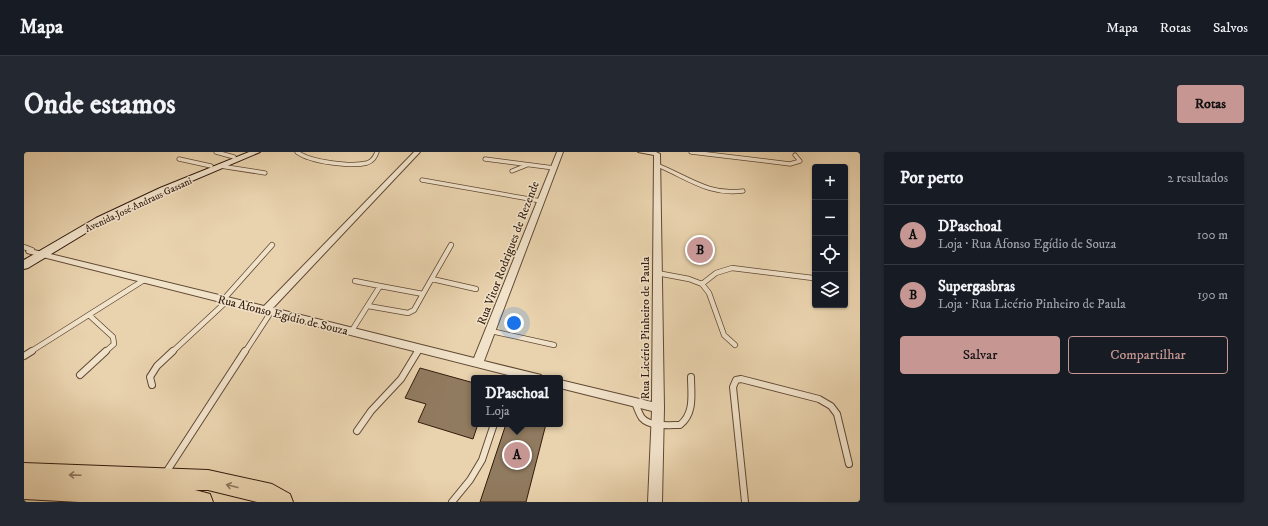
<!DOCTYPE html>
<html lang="pt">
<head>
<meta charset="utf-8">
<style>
	body { margin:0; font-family:"IM FELL DW Pica",serif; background:#242831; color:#f1f3f6 }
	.controls { position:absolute; right:12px; top:12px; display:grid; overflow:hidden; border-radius:4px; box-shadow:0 1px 3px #0004 }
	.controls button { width:36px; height:36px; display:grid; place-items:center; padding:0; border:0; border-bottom:1px solid #363941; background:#171b24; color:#f1f3f6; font:20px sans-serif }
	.you { position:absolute; left:490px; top:171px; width:14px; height:14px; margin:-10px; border:3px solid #fff; border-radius:50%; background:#1a73e8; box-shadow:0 0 0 6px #1a73e833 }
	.badge { display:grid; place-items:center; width:26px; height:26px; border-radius:50%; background:#c59692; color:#111; font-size:13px; font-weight:700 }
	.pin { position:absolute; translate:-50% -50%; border:2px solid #fff; box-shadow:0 1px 4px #0006 }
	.popup { position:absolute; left:447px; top:223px; width:92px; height:52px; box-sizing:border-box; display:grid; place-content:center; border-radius:4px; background:#171b24; filter:drop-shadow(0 1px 3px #0005); font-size:13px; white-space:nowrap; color:#9ea1a6 }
	.popup b { font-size:15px; color:#f1f3f6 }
	.popup::after { content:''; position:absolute; left:50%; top:100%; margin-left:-8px; border:8px solid transparent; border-top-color:#171b24 }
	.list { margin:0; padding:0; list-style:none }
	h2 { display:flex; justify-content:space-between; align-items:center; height:52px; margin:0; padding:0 16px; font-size:17px }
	h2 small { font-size:13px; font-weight:400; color:#9ea1a6 }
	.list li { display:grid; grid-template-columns:26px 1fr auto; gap:12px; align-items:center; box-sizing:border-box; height:60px; padding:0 16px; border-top:1px solid #363941 }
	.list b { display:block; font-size:15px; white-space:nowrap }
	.list p { margin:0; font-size:13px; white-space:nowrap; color:#9ea1a6 }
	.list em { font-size:13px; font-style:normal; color:#9ea1a6 }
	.actions { display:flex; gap:8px; padding:12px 16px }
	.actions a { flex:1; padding:9px 0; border:1px solid #c59692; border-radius:4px; text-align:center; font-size:14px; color:#c59692 }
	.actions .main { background:#c59692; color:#111 }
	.icon { flex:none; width:22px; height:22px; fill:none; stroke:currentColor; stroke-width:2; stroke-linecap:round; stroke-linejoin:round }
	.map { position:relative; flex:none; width:836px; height:350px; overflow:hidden; border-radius:4px }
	header { display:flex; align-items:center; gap:24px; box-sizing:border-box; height:56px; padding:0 20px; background:#171b24; border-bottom:1px solid #363941 }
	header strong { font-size:19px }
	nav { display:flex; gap:22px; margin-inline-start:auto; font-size:14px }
	.intro { display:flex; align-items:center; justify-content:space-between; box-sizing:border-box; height:96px; padding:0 24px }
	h1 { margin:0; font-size:28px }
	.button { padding:10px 18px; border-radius:4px; background:#c59692; color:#111; font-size:14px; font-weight:700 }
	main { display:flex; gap:24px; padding:0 24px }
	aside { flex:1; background:#171b24; border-radius:4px; box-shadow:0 1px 3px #0004 }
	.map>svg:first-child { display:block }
</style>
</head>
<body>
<header>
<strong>Mapa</strong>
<nav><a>Mapa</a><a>Rotas</a><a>Salvos</a></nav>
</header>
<div class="intro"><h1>Onde estamos</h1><a class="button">Rotas</a></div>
<main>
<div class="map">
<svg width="836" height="350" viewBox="0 0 836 350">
	<rect width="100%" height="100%" fill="#e9d3ae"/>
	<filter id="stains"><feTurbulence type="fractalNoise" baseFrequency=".005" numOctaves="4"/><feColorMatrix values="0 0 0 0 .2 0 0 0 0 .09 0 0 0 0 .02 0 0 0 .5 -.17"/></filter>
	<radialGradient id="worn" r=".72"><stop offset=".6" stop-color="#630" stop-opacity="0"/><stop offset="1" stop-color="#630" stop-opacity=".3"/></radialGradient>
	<!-- building -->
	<path fill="#917b60" stroke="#321b0c" d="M396,216l54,15v41h4l-5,15 -55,-17 8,-18 -21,-6z
		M482,272h40l-20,78h-46z"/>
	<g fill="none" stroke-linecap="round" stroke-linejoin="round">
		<!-- lane-far2 casing -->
		<g stroke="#604934" stroke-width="5">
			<path id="lane-far2" d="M192,0l18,5
				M273,0c13,10 54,15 70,11 6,-2 8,-6 10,-11
				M667,0l99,12 10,-3 -5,-6
				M155,7l32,7
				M461,7l69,9
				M633,13c30,12 52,31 86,26
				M196,14l45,7
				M488,19l15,-6
				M398,28l119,21"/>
		</g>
		<!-- lane-far1 casing -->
		<g stroke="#604934" stroke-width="6">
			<path id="lane-far1" d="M0,95l8,3
				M633,121l32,6 13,5 7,9 15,42 11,10
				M408,127l44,10
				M331,129l25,5
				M678,132l14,-11 16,-5 81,10
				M199,148l49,-55
				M344,154l40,7 6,-3 9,-16
				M65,163l24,22 1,7 -9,8
				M467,179l63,14
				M327,180l29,-46 43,8 28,-49
				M6,200l114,-72
				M148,200l55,-51
				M221,200l26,-40
				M393,200l2,-3"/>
		</g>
		<!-- lane casing -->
		<g stroke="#604934" stroke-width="8">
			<path id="lane" d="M0,204l8,-5
				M56,223l26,-24
				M128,233l-2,-8 7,-11 16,-15
				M611,251c2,4 4,11 7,15 8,9 27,7 38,7 15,-12 11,-31 11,-48
				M333,279l14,-20 30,-32 17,-28
				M141,322l80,-123
				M428,350l18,-22 12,-20 12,-36
				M721,350l-12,-115 3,-7 5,-1 78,20 12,7 6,8 12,50"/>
		</g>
		<!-- street casing -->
		<g stroke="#604934" stroke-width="2">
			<path id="street" d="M390,0h6l-147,156 201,50 83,-206h6l-79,209 53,13 4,1 2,3h-23l-493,-125 -1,-2 4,-2 234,57z
				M614,0h18l4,2 4,254 -2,94h-14l4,-91 -92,-23v-8l92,22 2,-247z"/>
		</g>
		<!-- secondary casing -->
		<g stroke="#321b0c" stroke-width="2">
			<path id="secondary" d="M225,0h11l-94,40 -62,30 -76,46 -4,1v-9l72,-42 64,-30z"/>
		</g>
		<!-- primary casing -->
		<g stroke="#321b0c" stroke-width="2">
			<path id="primary" d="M0,311l184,7 64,14 18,10 3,8h-36l-49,-12h-13l15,4 3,8h-134l-55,-3z"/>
		</g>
		<!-- lane-far2 -->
		<use href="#lane-far2" stroke="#f1e2ca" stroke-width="3.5"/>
		<!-- lane-far1 -->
		<use href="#lane-far1" stroke="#f1e2ca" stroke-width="4.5"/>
		<!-- lane -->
		<use href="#lane" stroke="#f1e2ca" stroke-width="6"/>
		<!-- street -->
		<use href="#street" fill="#f1e2ca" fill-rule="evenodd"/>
		<!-- secondary -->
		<use href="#secondary" fill="#f1e2ca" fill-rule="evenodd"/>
		<!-- primary -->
		<use href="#primary" fill="#e9d3ae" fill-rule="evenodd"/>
	</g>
	<!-- one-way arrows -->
	<defs><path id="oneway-shaft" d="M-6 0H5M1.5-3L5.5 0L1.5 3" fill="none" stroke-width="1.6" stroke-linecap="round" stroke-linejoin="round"/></defs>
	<g stroke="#8e775d">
		<use href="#oneway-shaft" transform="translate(51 323) rotate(-178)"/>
		<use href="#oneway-shaft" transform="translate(208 334) rotate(-166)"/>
	</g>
	<g text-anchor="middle" stroke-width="3" stroke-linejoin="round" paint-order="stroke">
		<!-- far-street labels -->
		<g font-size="10" fill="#321b0c" stroke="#f1e2ca">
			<text transform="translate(114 52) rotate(-25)" y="4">Avenida José Andraus Gassani</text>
		</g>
		<!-- street labels -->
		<g font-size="12" fill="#321b0c" stroke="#f1e2ca">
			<text transform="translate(484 101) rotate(-69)" y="4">Rua Vitor Rodrigues de Rezende</text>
			<text transform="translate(259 163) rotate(14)" y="4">Rua Afonso Egídio de Souza</text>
			<text transform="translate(621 176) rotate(-90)" y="4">Rua Licério Pinheiro de Paula</text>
		</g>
	</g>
	<rect width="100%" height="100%" filter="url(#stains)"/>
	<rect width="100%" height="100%" fill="url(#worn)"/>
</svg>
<div class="controls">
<button>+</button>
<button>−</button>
<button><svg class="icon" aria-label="locate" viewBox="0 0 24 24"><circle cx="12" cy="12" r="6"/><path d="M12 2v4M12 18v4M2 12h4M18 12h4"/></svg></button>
<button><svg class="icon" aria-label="layers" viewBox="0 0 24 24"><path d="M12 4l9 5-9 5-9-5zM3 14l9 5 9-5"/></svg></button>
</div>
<div class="you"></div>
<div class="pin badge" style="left:493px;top:303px">A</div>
<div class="popup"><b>DPaschoal</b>Loja</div>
<div class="pin badge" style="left:676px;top:98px">B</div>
</div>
<aside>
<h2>Por perto<small>2 resultados</small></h2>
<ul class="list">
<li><span class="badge">A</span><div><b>DPaschoal</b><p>Loja · Rua Afonso Egídio de Souza</p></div><em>100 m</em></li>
<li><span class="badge">B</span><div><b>Supergasbras</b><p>Loja · Rua Licério Pinheiro de Paula</p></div><em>190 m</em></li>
</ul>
<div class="actions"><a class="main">Salvar</a><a>Compartilhar</a></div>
</aside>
</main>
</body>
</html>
